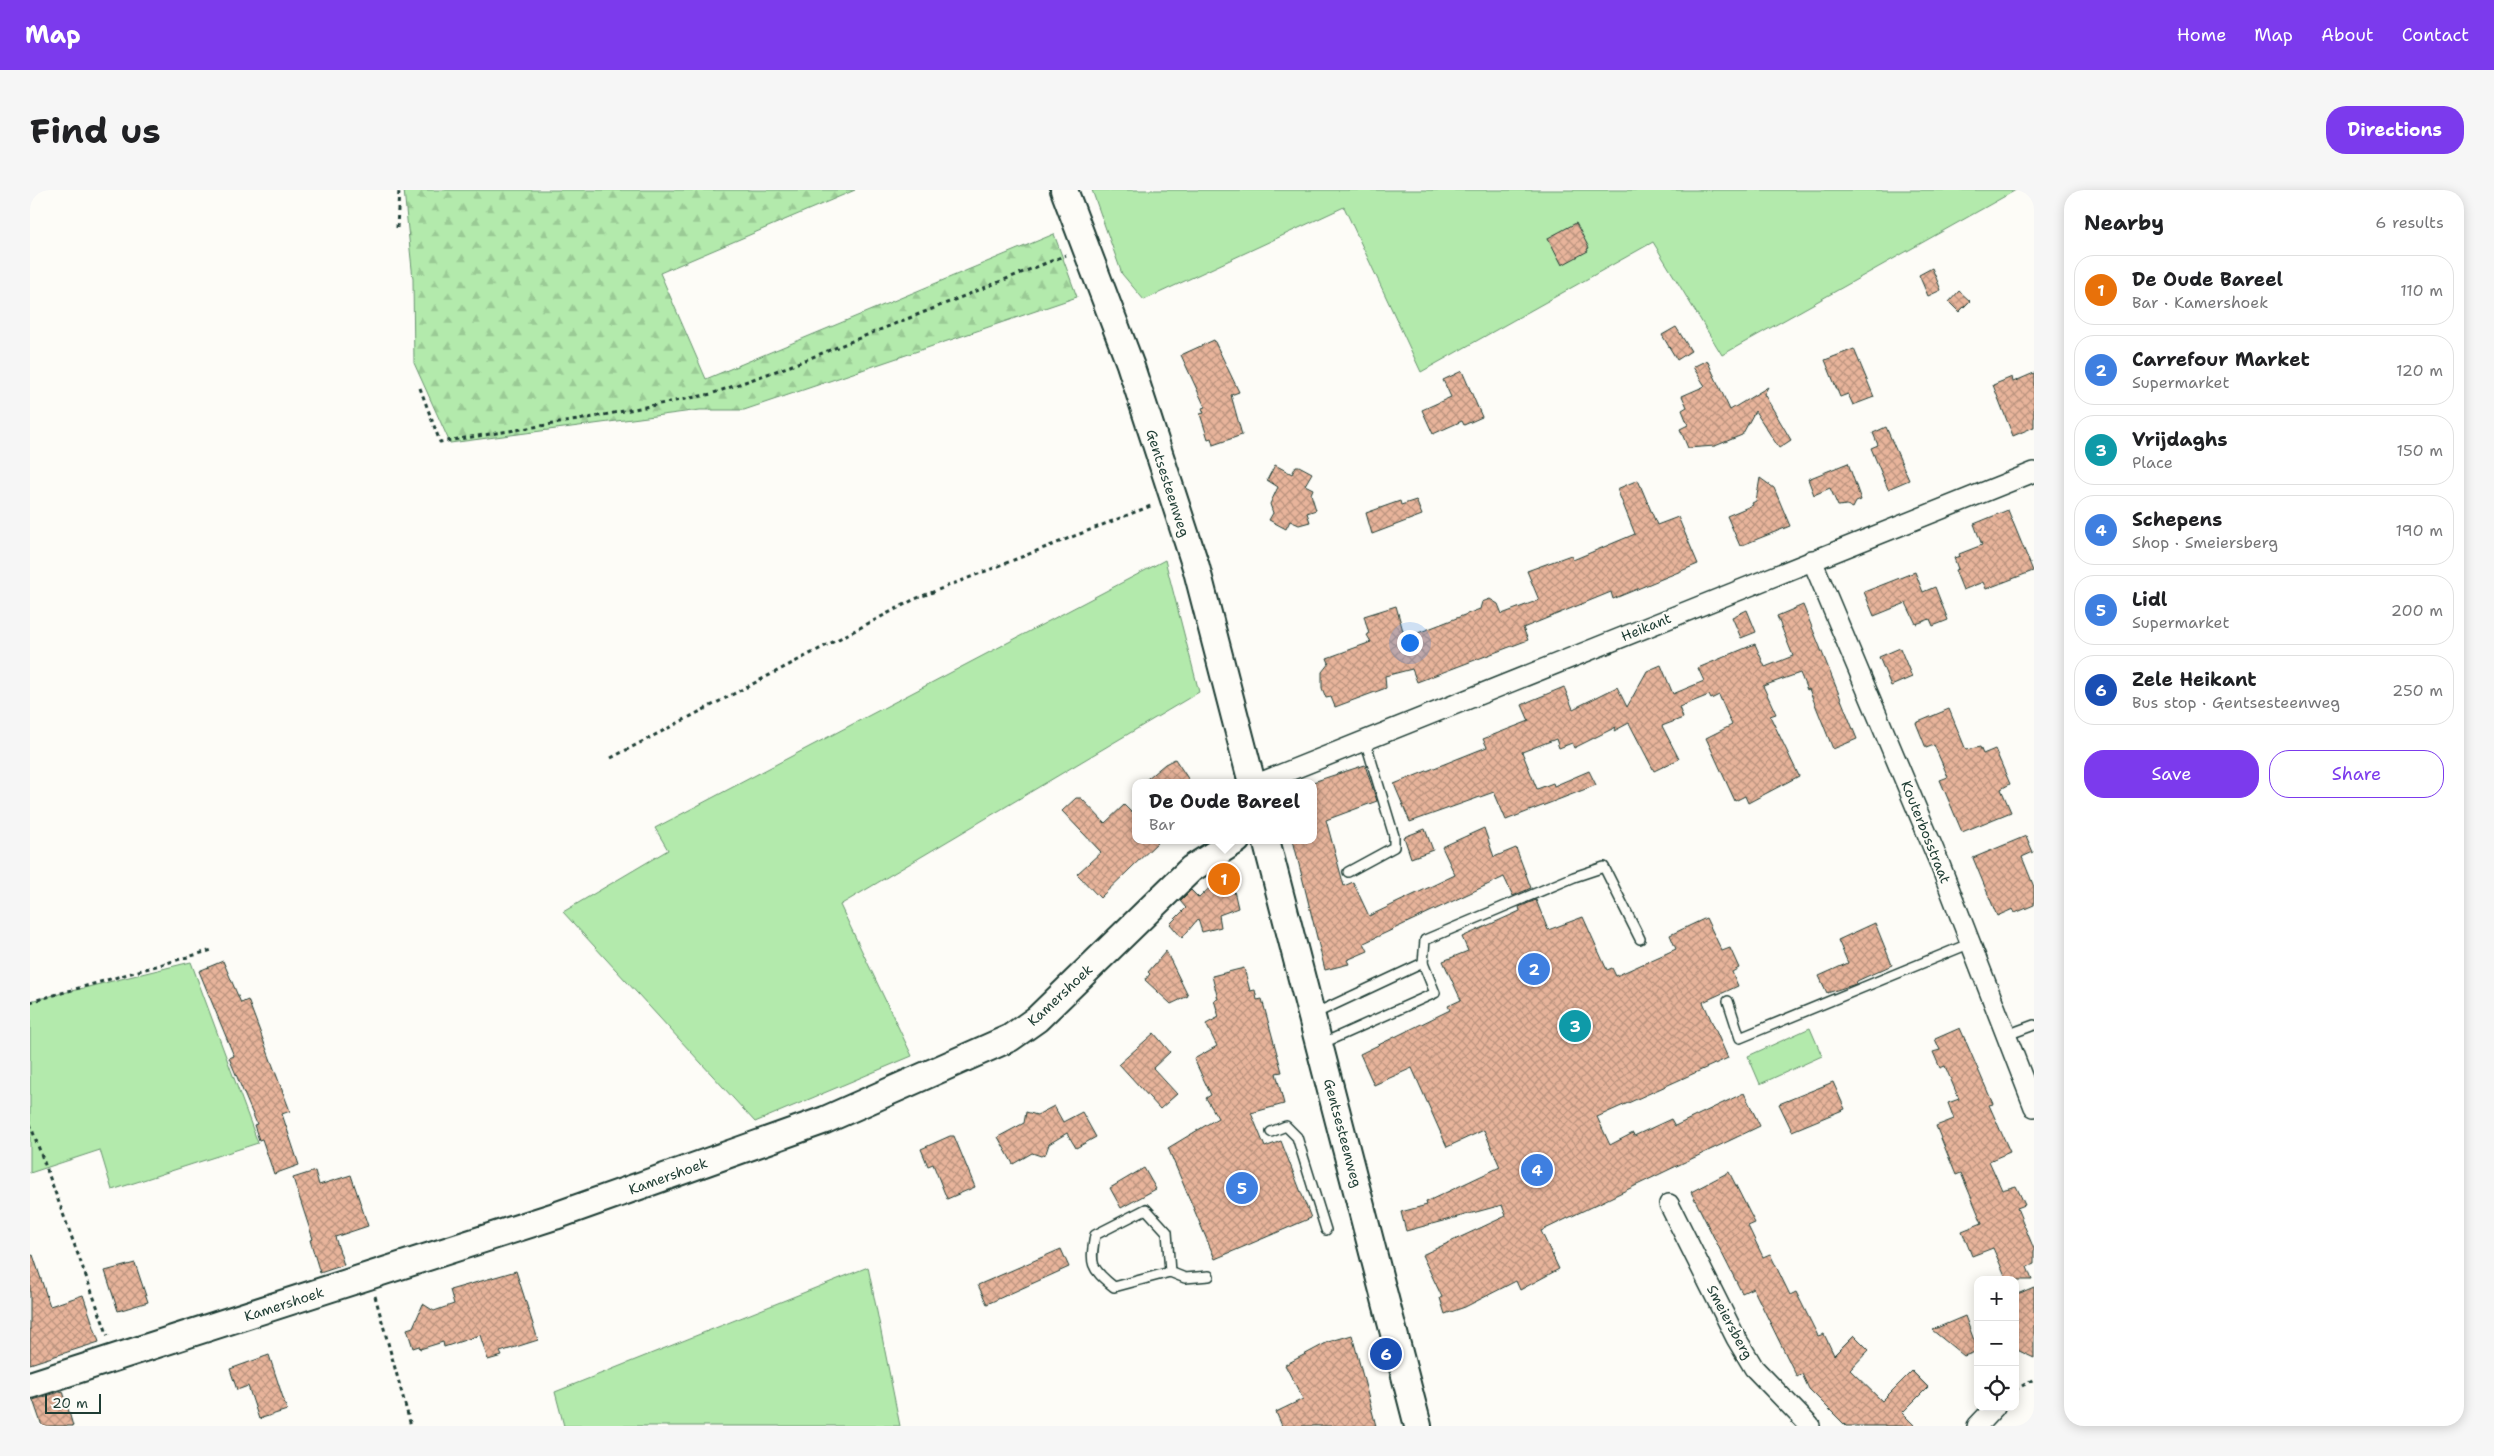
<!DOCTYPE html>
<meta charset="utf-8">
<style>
:root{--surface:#fff;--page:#f6f6f6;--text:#202124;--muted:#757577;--line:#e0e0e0;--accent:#7c3aed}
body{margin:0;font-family:"Shantell Sans",sans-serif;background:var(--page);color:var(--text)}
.controls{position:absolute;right:15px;bottom:15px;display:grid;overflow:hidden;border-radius:10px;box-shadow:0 2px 12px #0003}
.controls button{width:45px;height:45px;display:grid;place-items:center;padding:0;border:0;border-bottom:1px solid var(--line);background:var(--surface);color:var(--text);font:25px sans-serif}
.scale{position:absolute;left:15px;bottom:12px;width:56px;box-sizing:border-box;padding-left:5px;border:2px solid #1f3d34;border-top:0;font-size:14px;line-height:18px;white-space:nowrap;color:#1f3d34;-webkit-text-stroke:4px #fdfcf7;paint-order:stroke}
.you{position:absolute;left:1379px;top:452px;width:18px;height:18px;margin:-12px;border:4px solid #fff;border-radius:50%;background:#1a73e8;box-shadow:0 0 0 8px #1a73e833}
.badge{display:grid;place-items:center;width:32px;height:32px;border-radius:50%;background:var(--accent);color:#fff;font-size:16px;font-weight:700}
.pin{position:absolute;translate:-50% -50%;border:2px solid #fff;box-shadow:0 1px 5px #0006}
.popup{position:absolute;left:1102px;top:589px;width:185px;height:65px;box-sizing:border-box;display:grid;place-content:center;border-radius:10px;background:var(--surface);filter:drop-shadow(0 1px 4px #0005);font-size:16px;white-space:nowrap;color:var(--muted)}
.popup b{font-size:19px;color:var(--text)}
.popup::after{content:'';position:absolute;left:50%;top:100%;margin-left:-10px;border:10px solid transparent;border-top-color:var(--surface)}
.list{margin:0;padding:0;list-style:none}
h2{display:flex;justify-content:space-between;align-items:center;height:65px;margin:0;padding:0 20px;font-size:21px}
h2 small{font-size:16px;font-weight:400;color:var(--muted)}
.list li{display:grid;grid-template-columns:32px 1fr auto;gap:15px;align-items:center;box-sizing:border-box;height:70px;margin:0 10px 10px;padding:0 10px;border:1px solid var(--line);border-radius:20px}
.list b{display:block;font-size:19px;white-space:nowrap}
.list p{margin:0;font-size:16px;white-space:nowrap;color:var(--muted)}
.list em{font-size:16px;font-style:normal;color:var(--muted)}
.actions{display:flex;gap:10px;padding:15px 20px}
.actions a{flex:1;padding:11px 0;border:1px solid var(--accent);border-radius:20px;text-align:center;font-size:18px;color:var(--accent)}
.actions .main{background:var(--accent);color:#fff}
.icon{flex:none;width:28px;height:28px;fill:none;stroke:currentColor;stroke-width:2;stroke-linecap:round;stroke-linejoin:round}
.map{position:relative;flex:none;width:2004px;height:1236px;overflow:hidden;border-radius:20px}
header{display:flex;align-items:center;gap:30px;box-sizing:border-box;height:70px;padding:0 25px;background:var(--accent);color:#fff}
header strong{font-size:24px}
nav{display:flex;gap:28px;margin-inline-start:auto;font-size:18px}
.intro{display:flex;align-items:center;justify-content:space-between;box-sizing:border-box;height:120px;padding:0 30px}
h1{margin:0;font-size:35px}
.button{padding:12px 22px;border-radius:20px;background:var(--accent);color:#fff;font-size:18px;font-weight:700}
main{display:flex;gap:30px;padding:0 30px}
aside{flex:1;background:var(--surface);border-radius:20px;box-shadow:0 2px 12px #0003}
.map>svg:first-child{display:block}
</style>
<header>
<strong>Map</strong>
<nav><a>Home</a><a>Map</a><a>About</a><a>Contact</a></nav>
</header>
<div class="intro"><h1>Find us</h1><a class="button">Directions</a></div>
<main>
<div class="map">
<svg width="2004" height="1236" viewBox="0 0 2004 1236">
<defs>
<pattern id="forest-firs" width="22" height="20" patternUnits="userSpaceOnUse" patternTransform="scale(1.25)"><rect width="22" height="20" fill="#b3eaac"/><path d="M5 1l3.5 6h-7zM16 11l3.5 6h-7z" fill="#9aca95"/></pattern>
<pattern id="building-cross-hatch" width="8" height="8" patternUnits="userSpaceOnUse" patternTransform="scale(1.25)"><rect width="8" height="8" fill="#e8b49b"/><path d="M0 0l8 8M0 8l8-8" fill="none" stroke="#bb947f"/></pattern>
</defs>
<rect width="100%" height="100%" fill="#fdfcf7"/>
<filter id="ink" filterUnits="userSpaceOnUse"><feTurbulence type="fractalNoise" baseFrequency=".02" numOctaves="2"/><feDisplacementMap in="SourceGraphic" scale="10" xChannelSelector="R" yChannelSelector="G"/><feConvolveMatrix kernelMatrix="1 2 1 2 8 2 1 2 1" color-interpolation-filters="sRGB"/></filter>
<g filter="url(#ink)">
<g fill="#b3eaac" stroke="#699470">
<path d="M1062,0H1986L1692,165L1623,52L1391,182L1314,17L1114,110L1092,84Z"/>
<path d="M1135,370L1169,502L810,715L882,866L725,932L533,722L638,660L625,638Z"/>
<path d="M161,772L228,953L82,1000L70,960L0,983V811Z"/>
<path d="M1780,838L1792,866L1730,894L1718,866Z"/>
<path d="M838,1077L870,1236H534L525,1202Z"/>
</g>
<path fill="url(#forest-firs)" stroke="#699470" d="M374,0H825L630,83L676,189L1024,44L1047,107L714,220H670L420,253L384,173L383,89Z"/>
<g fill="url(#building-cross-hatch)" stroke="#1f3d34">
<path d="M1546,33L1559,58L1557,59L1558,61L1532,75L1518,48Z"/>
<path d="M1902,78L1911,100L1898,106L1889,85Z"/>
<path d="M1929,101L1940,111L1929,122L1919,112Z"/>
<path d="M1646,137L1661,161L1647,170L1632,145Z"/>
<path d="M1184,150L1209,202L1201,205L1212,245L1183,255L1181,248L1178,249L1170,224L1174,223L1172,218L1175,217L1151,165Z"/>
<path d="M1824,159L1844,207L1823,215L1818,204L1810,207L1795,170Z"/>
<path d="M1677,170L1700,220L1738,197L1734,204L1761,250L1749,258L1725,221L1712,245L1685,256L1658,258L1650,239L1658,235L1652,220L1657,217L1652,206L1675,196L1663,177Z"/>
<path d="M1432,181L1452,227L1434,235L1432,231L1403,244L1392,220L1421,207L1413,190Z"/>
<path d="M2004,183V237L1983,246L1963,195L1982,187L1983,192Z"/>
<path d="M1856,237L1879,290L1858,299L1841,258L1848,255L1843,243Z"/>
<path d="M1818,273L1831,310L1826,312L1823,318L1817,315L1808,316L1800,298L1784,305L1778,289Z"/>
<path d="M1245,275L1262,284L1266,276H1269L1282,283L1275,295L1283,299L1281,304L1286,320L1277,323L1280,332L1269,335L1260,331L1256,339L1239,330L1243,323L1240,314L1248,297L1237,290Z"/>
<path d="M1730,288L1744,298L1760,336L1710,356L1697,326L1723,315L1722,313L1726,311Z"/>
<path d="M1608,290L1627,335L1648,327L1668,374L1583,409L1581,402L1493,438L1498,450L1387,492L1382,479L1355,486L1356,498L1305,517L1301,507L1296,508L1292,498V482L1299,473L1297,468L1341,452L1337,445L1339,444L1334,426L1366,416L1375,448L1450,419L1452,412L1460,409L1468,414L1472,424L1509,410L1497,381L1541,365L1543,370L1605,344L1587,299Z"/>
<path d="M1386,310L1392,325L1342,344L1336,323L1370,311L1371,315Z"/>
<path d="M1978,320L2003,381L1956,399L1953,392L1933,400L1925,380L1928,379L1924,368L1930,366L1929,364L1952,355L1944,334Z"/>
<path d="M1885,382L1893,402L1905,397L1918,430L1903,436L1900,429L1886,434L1876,413L1844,426L1834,402Z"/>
<path d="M1773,415L1827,549L1803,559L1779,499L1777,500L1770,483L1733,496L1746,524L1740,526L1769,586L1718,613L1715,606L1705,611L1676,548L1702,535L1689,505L1681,509L1679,505L1649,517L1653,528L1632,536L1649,569L1624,581L1599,533L1584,541L1586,537L1544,558L1542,553L1529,558L1526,549L1492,562L1507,599L1523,593L1524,596L1559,581L1566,595L1476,630L1464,602L1380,632L1364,594L1457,557L1453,549L1499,531L1492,515L1500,511L1534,497L1543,519L1587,497L1597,517L1617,481L1631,475L1643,504L1674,491L1668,478L1725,454L1735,477L1763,466L1747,426Z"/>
<path d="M1717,420L1726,442L1711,448L1702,427Z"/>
<path d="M1870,458L1882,487L1861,496L1849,467Z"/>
<path d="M1919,519L1936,560L1950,557L1953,564L1965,559L1980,594L1971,599L1981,622L1932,642L1910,590L1918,587L1904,555L1896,558L1886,533Z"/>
<path d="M1145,569L1161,593H1112L1135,574Z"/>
<path d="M1335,575L1347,611L1296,630L1314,696L1323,692L1339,726L1425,685L1412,657L1454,638L1464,667L1486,658L1501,698L1483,706L1474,687L1334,753L1338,761L1317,770L1319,774L1295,780L1263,650H1283V592Z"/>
<path d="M1046,608H1051L1075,633L1094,615L1105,626V650H1130L1070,708L1047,684L1071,662L1032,621Z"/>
<path d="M1395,639L1403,660L1381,668L1374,647Z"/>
<path d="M1996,646L2003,662L1992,667L2004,697V715L1985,723L1983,719L1967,726L1943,668Z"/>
<path d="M1199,679L1208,718L1189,725L1191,737L1172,742L1168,729L1152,748L1140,734L1156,718L1150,711L1161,700L1169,708Z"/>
<path d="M1506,710L1518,740L1553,727L1577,780L1582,778L1586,786L1646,759L1640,745L1676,728L1692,761L1700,758L1709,778L1702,782L1708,796L1673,812L1698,868L1567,927L1580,955L1603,943L1604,946L1641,929L1645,936L1714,903L1730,936L1511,1041L1529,1079L1490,1100L1486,1091L1435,1117L1415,1124L1410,1108L1412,1107L1392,1065L1476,1026L1472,1015L1376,1041L1371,1022L1397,1015L1396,1012L1470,977L1454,940L1417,957L1382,878L1344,895L1330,864L1420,820L1418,816L1431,810L1413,771L1438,761L1432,747L1490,721L1489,717Z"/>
<path d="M1845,733L1862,775L1827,791L1826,794L1797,803L1789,786L1818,773L1808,750Z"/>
<path d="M1136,761L1158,806L1141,814L1115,790L1120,784L1118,782Z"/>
<path d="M193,771L211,813L218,810L260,921L252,924L269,975L244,984L232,949L229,950L224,935L227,934L199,868L204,866L169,781Z"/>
<path d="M1214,778L1220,801L1225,800L1227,810L1232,809L1252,882L1246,883L1254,914L1221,923L1235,957L1251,951L1281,1028L1185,1069L1138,958L1188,928L1176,908L1181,905L1164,869L1187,856L1176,834L1189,827L1184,810L1188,809L1182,786Z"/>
<path d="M1930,838L1963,914L1959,915L1980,962L1959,971L1972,1000L1986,996L1995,1015L1987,1018L2004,1059V1074L1997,1077L2002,1090H1977L1963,1058L1942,1066L1932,1041L1952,1033L1931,983L1926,985L1906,936L1924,929L1918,913L1929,909L1915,876L1910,878L1903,862L1910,860L1905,849Z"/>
<path d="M1124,843L1140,862L1123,878L1147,904L1130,919L1089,874Z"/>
<path d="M1803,892L1815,919L1762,941L1749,914Z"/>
<path d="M1024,916L1033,932L1052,922L1066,947L1046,958L1037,943L1019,954L1016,963L1011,966L1002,963L983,974L968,947L994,933L996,922L1007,925Z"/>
<path d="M920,946H924L945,997L917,1009L903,974L898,976L891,959Z"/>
<path d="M1114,978L1126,999L1091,1018L1080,998Z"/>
<path d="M285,981L289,995L321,985L338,1036L305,1047L314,1075L290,1083L280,1050L283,1049L263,988Z"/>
<path d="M1699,982L1725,1033L1718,1036L1733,1067L1740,1064L1760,1105L1766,1102L1788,1146L1794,1144L1804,1165L1824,1145L1839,1160L1820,1180L1852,1211L1882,1181L1898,1197L1872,1223L1885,1236H1816L1779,1199L1772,1184L1767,1187L1723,1098L1712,1103L1661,1002Z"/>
<path d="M1031,1059L1039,1077L957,1114L948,1095Z"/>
<path d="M3,1065L20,1116L53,1105L69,1152L0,1174V1066Z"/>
<path d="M105,1073L118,1112L88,1121L75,1081Z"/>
<path d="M486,1081L508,1150L470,1162L472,1166L458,1170L450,1145L414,1157L413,1152L390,1159L389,1156L383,1158L377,1139L383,1137L393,1114L404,1121L424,1114L420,1100Z"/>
<path d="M2004,1097V1168L1985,1159V1147L1988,1144L1985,1145V1105Z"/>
<path d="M1935,1126L1948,1161L1934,1166L1902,1140Z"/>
<path d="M1322,1145L1346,1236H1252L1246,1222L1273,1209L1255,1175L1298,1152Z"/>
<path d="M239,1165L257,1220L229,1229L218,1196L207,1200L200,1179Z"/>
<path d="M33,1201L43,1236H12L3,1210Z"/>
</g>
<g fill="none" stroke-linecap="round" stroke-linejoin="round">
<g stroke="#1f3d34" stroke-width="12">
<g id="lane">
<path d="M1318,682L1364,657V646L1335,550"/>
<path d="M1698,811L1710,848L1941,753"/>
<path d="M1284,824L1393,773L1395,750L1544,687L1574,677L1610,749"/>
<path d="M1977,845L2004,835"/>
<path d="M1291,854L1405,803L1393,773"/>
<path d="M1241,942L1256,936L1267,947L1296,1040"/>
<path d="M1140,1082L1084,1097C1060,1078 1060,1074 1065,1045L1116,1019L1137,1042L1140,1082L1155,1088L1179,1086"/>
</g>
</g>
<g stroke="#1f3d34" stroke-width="22">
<g id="street">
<path d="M1782,370L1909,672L2004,917"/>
<path d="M1229,593L2004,282"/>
<path d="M1639,1014L1706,1148L1724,1178L1780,1236"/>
<path d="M1947,1236L1965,1217"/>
</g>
</g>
<g stroke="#1f3d34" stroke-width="30">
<g id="secondary">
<path d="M1034,0L1100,174L1166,377L1222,593"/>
<path d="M1236,650L1388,1236"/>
<path d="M0,1195L525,1026L795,930L980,848L1007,829L1161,679L1207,650"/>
</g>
</g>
<g stroke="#1f3d34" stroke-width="3" stroke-dasharray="4 4" stroke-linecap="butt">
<path d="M367,38L369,0"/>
<path d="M390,198L410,252L548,230L681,204L760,176L1036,65"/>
<path d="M581,568L885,409L1123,315"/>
<path d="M0,812L182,760"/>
<path d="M0,934L78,1146"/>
<path d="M345,1106L381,1236"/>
<path d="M1985,1200L2004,1189"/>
</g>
<use href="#lane" stroke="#fdfcf7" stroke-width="9"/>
<use href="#street" stroke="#fdfcf7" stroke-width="19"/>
<use href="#secondary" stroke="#fdfcf7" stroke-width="26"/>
</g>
</g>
<g text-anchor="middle" stroke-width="4.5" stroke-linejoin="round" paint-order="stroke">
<g font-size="14" fill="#1f3d34" stroke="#fdfcf7">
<text transform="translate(1138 293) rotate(72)" y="5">Gentsesteenweg</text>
<text transform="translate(1616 437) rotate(-22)" y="5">Heikant</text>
<text transform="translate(1896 642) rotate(68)" y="5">Kouterbosstraat</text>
<text transform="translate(1030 805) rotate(-43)" y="5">Kamershoek</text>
<text transform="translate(1313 943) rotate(75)" y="5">Gentsesteenweg</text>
<text transform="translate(638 986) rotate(-20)" y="5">Kamershoek</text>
<text transform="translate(254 1114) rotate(-18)" y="5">Kamershoek</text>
<text transform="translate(1700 1132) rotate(62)" y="5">Smeiersberg</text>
</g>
</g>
</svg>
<div class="controls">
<button>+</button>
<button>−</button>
<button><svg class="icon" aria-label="locate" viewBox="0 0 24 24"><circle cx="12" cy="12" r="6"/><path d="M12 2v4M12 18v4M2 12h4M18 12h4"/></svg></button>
</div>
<div class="scale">20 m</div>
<div class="you"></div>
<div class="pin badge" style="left:1194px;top:689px;background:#e8710a">1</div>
<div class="popup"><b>De Oude Bareel</b>Bar</div>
<div class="pin badge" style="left:1504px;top:779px;background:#3f7fe0">2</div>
<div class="pin badge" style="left:1545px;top:836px;background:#0f9aa8">3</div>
<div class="pin badge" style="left:1507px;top:980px;background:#3f7fe0">4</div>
<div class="pin badge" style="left:1212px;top:998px;background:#3f7fe0">5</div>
<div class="pin badge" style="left:1356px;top:1164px;background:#1a4fb4">6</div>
</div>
<aside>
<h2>Nearby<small>6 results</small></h2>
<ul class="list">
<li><span class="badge" style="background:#e8710a">1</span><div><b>De Oude Bareel</b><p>Bar · Kamershoek</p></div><em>110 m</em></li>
<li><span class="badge" style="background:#3f7fe0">2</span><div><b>Carrefour Market</b><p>Supermarket</p></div><em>120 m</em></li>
<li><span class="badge" style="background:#0f9aa8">3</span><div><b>Vrijdaghs</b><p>Place</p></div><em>150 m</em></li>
<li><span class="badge" style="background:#3f7fe0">4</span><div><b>Schepens</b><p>Shop · Smeiersberg</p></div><em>190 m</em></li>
<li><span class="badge" style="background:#3f7fe0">5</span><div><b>Lidl</b><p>Supermarket</p></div><em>200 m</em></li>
<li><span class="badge" style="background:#1a4fb4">6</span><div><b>Zele Heikant</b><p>Bus stop · Gentsesteenweg</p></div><em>250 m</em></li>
</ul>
<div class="actions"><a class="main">Save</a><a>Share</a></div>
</aside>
</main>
